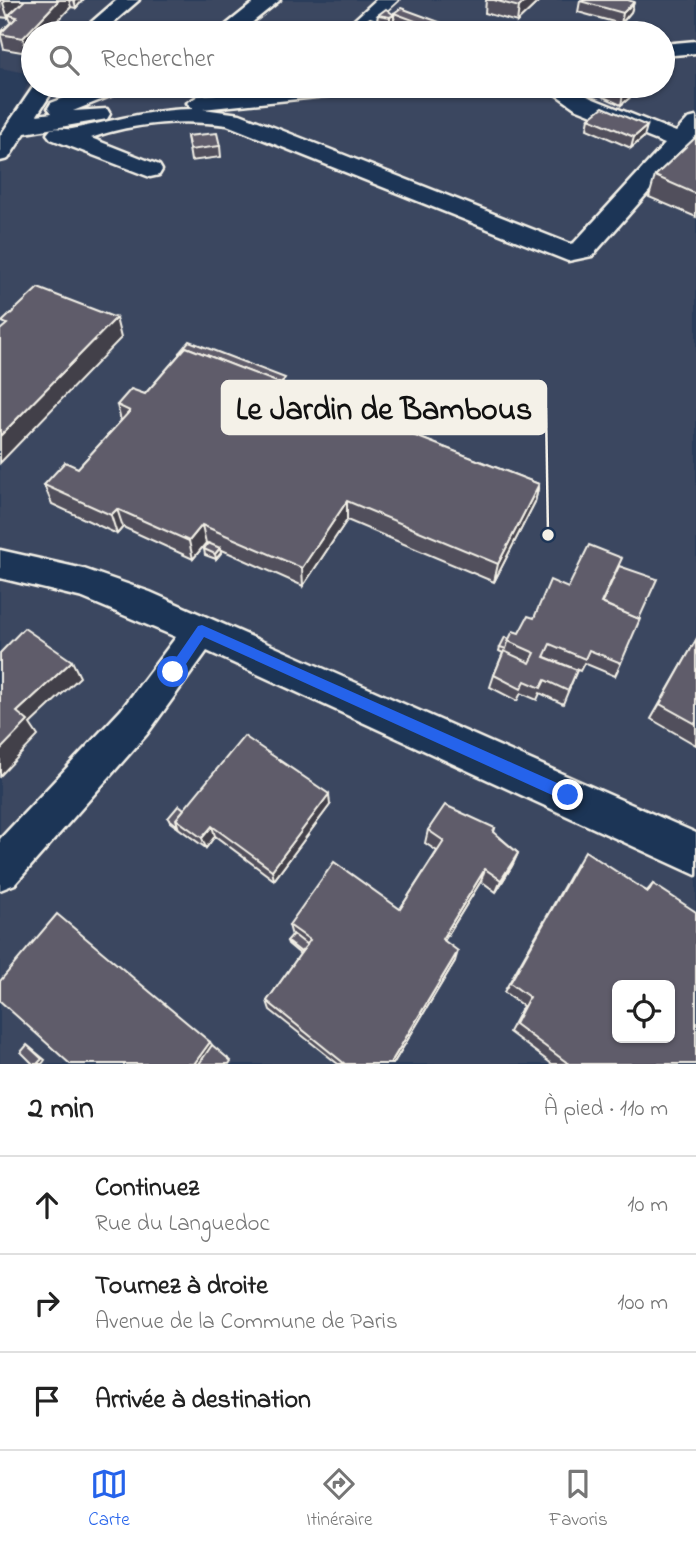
<!DOCTYPE html>
<html lang="fr">
<meta charset="utf-8">
<style>
:root{--surface:#fff;--page:#f2f2f2;--text:#222;--muted:#767676;--line:#e0e0e0;--accent:#2563eb}
body{margin:0;font-family:"Indie Flower",sans-serif;background:var(--page);color:var(--text)}
.controls{position:absolute;right:21px;bottom:21px;display:grid;overflow:hidden;border-radius:10px;box-shadow:0 2px 5px #0004}
.controls button{width:63px;height:63px;display:grid;place-items:center;padding:0;border:0;border-bottom:2px solid var(--line);background:var(--surface);color:var(--text);font:35px sans-serif}
.stop{position:absolute;width:21px;height:21px;margin:-16px;border:5px solid #2563eb;border-radius:50%;background:#fff}
.stop.end{background:#2563eb;border-color:#fff;box-shadow:0 2px 7px #0008}
.list{margin:0;padding:0;list-style:none}
h2{display:flex;justify-content:space-between;align-items:center;height:91px;margin:0;padding:0 28px;font-size:30px}
h2 small{font-size:23px;font-weight:400;color:var(--muted)}
.list li{display:grid;grid-template-columns:46px 1fr auto;gap:21px;align-items:center;box-sizing:border-box;height:98px;padding:0 28px;border-top:2px solid var(--line)}
.list b{display:block;font-size:26px;white-space:nowrap}
.list p{margin:0;font-size:23px;white-space:nowrap;color:var(--muted)}
.list em{font-size:23px;font-style:normal;color:var(--muted)}
.icon{flex:none;width:38px;height:38px;fill:none;stroke:currentColor;stroke-width:2;stroke-linecap:round;stroke-linejoin:round}
.map{position:relative;flex:none;width:696px;height:1064px;overflow:hidden}
.search{position:absolute;background:var(--surface);box-shadow:0 2px 5px #0004;left:21px;right:21px;top:21px;height:77px;display:flex;align-items:center;gap:18px;box-sizing:border-box;padding:0 24px;border-radius:38px;color:var(--muted);font-size:26px}
.sheet{height:385px;background:var(--surface)}
nav{display:flex;justify-content:space-around;align-items:center;box-sizing:border-box;height:98px;border-top:2px solid var(--line);background:var(--surface);font-size:19px;color:var(--muted)}
nav a{display:grid;justify-items:center;gap:4px}
nav .on{color:var(--accent)}
.map>svg:first-child{display:block}
</style>
<div class="map">
<svg width="696" height="1064" viewBox="0 0 696 1064">
<rect width="100%" height="100%" fill="#2a3d5b"/>
<filter id="ink" filterUnits="userSpaceOnUse"><feTurbulence type="fractalNoise" baseFrequency=".0143" numOctaves="2"/><feDisplacementMap in="SourceGraphic" scale="14" xChannelSelector="R" yChannelSelector="G"/><feConvolveMatrix kernelMatrix="1 2 1 2 8 2 1 2 1" color-interpolation-filters="sRGB"/></filter>
<g filter="url(#ink)">
<path fill="#3a4660" fill-rule="evenodd" d="M0,0H696V1064H0V147L32,74L0,68ZM33,33H663V86H33ZM617,985H670V1038H617Z"/>
<g fill="none" stroke-linecap="round" stroke-linejoin="round">
<g stroke="#f4f1e8" stroke-width="5">
<g id="minor">
<path d="M117,0H139L101,33H79Z"/>
<path d="M257,0H280L239,33H216Z"/>
<path d="M376,0H398L362,33H340Z"/>
<path d="M696,41V53L663,56V44Z"/>
<path d="M34,86H56L37,115L52,113L48,108L51,103L96,86H126L123,91L73,111L107,109L110,114L107,119L25,133L8,159L0,161V136Z"/>
<path d="M295,86H365L354,93L203,109L240,114L570,244L574,243L665,144L575,108L544,86H570L591,98L676,132L688,119L696,117V138L592,256L568,261L227,125C182,119 133,123 91,138L159,165L162,170L159,175L150,177L51,139L47,134L51,129C59,127 65,130 72,129C114,121 151,109 194,109L187,103L198,96Z"/>
<path d="M0,550L84,569L150,592L696,833V875L207,651L147,734L15,884L0,890V839L121,710L176,637L83,598L0,578Z"/>
</g>
</g>
<use href="#minor" fill="#1d3557" fill-rule="evenodd"/>
</g>
<g fill="#514f5b" stroke="#f4f1e8" stroke-width="2">
<path d="M0,0H83L76,8L71,7L46,33H33V46L27,53L4,49L0,33L11,22L9,17L8,18L0,17Z"/>
<path d="M486,0H540L517,22L485,13Z"/>
<path d="M580,1L634,2L631,12L621,24L578,12Z"/>
<path d="M394,13L469,33H418L393,24L394,20L390,23L377,20L378,15H394Z"/>
<path d="M358,26L413,33H358Z"/>
<path d="M66,86H83V87L79,91L66,87Z"/>
<path d="M598,86H635L633,95L621,105L597,94Z"/>
<path d="M589,118L644,137L631,148L587,129Z"/>
<path d="M187,136L220,146L221,157L191,161Z"/>
<path d="M696,137V217L649,197L655,176Z"/>
<path d="M179,353L286,386L539,484L535,502L494,582L347,520L303,586L220,549L221,553L216,559L205,555L204,549L208,544L206,543L193,559L123,527L117,534L52,504L44,485L78,468L121,421L117,405L145,394L179,355Z"/>
<path d="M619,566L621,663L615,676L584,663L580,671L545,657L577,670L563,704L540,693L537,700L521,693L517,701L490,687L494,675L503,653L499,651L500,647L509,639L519,633L534,618Z"/>
<path d="M696,640V745L651,719Z"/>
<path d="M330,805L274,880L215,836L206,848L170,822L168,818L184,809Z"/>
<path d="M495,828L494,832L518,853L512,866L496,892L481,881L444,941L455,961L393,1064H338L270,1010L267,1001L300,954L288,944L287,941L292,936L289,925L400,909L437,851L425,843L428,830Z"/>
<path d="M577,863L647,891L653,884L696,1064H552L509,1032L523,1006L504,992Z"/>
</g>
<g fill="#42404a" stroke="#f4f1e8" stroke-width="2">
<path d="M7,0H27L9,15V17L8,18L3,3Z"/>
<path d="M59,0H69L71,7L46,33H33V46L27,53L23,38Z"/>
<path d="M74,0H83L76,8Z"/>
<path d="M526,0H540L517,22L519,7Z"/>
<path d="M634,2L631,12L621,24L623,13Z"/>
<path d="M394,15V20L390,23V17Z"/>
<path d="M78,86H83V87L79,91Z"/>
<path d="M634,86H635L633,95L621,105L623,94Z"/>
<path d="M647,126L644,137L631,148L634,137Z"/>
<path d="M116,318L121,338L0,463V436Z"/>
<path d="M539,484L535,502L494,582L498,564Z"/>
<path d="M347,501V520L303,586L302,568Z"/>
<path d="M117,509L123,527L117,534L111,515Z"/>
<path d="M202,525L206,543L193,559L189,541Z"/>
<path d="M220,548L221,553L216,559L215,554Z"/>
<path d="M72,661L80,677L30,724L38,736L0,776V750L17,712Z"/>
<path d="M329,794L330,805L274,880L272,870Z"/>
<path d="M212,826L215,836L206,848L202,838Z"/>
<path d="M518,853L512,866L496,892L501,880Z"/>
<path d="M485,869L481,881L439,949L442,939Z"/>
<path d="M458,951L455,961L393,1064H390Z"/>
<path d="M210,1042L215,1049L204,1064H194Z"/>
<path d="M27,1045L45,1060L42,1064H37Z"/>
</g>
<g fill="#5e5c6a" stroke="#f4f1e8" stroke-width="2" fill-rule="evenodd">
<path d="M25,0H59L23,38L0,34L17,17L9,15Z"/>
<path d="M494,0H526L519,7Z"/>
<path d="M581,0H628L634,2L623,13L580,1Z"/>
<path d="M401,8L469,33H447L394,13Z"/>
<path d="M386,9L394,15L390,17L378,15Z"/>
<path d="M370,18L413,33H378L358,26Z"/>
<path d="M605,86H634L623,94Z"/>
<path d="M603,107L647,126L634,137L589,118Z"/>
<path d="M217,133L220,146L190,150L187,136Z"/>
<path d="M696,137V194L655,176Z"/>
<path d="M38,288L116,318L0,436V330L7,324L2,322Z"/>
<path d="M189,341L285,378L281,384L186,347L180,354L179,353Z"/>
<path d="M186,347L539,484L498,564L347,501L302,568L202,525L189,541L117,509L111,515L44,485L65,462L78,468L130,411L117,405L131,389L145,394Z"/>
<path d="M208,543L220,548L215,554L204,549Z"/>
<path d="M589,545L622,558L601,603L640,619L621,663L589,650L585,659L550,644L544,657L577,670L568,691L545,680L541,688L525,681L521,689L494,675L504,651L530,663L535,653L508,641L513,631L519,633L528,616L534,618L550,580L568,588Z"/>
<path d="M619,566L657,579L639,619L602,603Z"/>
<path d="M24,628L72,661L17,712L28,721L0,750V653Z"/>
<path d="M505,637L509,639L506,649L500,647Z"/>
<path d="M696,640V724L660,704Z"/>
<path d="M244,736L329,794L272,870L212,826L202,838L176,819Z"/>
<path d="M179,805L184,809L176,819L178,826L168,818Z"/>
<path d="M445,805L495,828L493,832L518,853L501,880L485,869L442,939L458,951L390,1064H345L267,1001L310,940L289,925L334,862L400,909L444,841L428,830Z"/>
<path d="M585,851L648,892L653,884L696,912V1064H569L515,1024L529,997L510,983ZM617,985H670V1038H617Z"/>
<path d="M57,914L210,1042L194,1064H70L0,1001V981Z"/>
<path d="M293,934L307,945L301,952L287,941Z"/>
<path d="M27,1045L42,1059L37,1064H33L21,1052Z"/>
<path d="M212,1045L231,1061L229,1064H199Z"/>
</g>
</g>
<path fill="#2563eb" d="M202,625L573,790V800H563L204,637L178,676H169V668L198,626Z"/>
<path fill="none" stroke="#f4f1e8" stroke-width="2.5" d="M548 535L546 408"/>
<circle fill="#f4f1e8" stroke="#1d3557" stroke-width="2.5" cx="548" cy="535" r="7"/>
<rect fill="#f4f1e8" stroke="#f4f1e8" stroke-width="2.5" x="222" y="381" width="324" height="53" rx="7"/>
<g font-size="32" text-anchor="middle" font-weight="bold" fill="#111">
<text x="384" y="419">Le Jardin de Bambous</text>
</g>
</svg>
<div class="controls">
<button><svg class="icon" aria-label="locate" viewBox="0 0 24 24"><circle cx="12" cy="12" r="6"/><path d="M12 2v4M12 18v4M2 12h4M18 12h4"/></svg></button>
</div>
<div class="stop" style="left:173px;top:672px"></div>
<div class="stop end" style="left:568px;top:795px"></div>
<div class="search"><svg class="icon" aria-label="search" viewBox="0 0 24 24"><circle cx="10" cy="10" r="6"/><path d="M15 15l6 6"/></svg>Rechercher</div>
</div>
<section class="sheet">
<h2>2 min<small>À pied · 110 m</small></h2>
<ul class="list">
<li><svg class="icon" aria-label="ahead" viewBox="0 0 24 24"><path d="M12 20V5M6 11l6-6 6 6"/></svg><div><b>Continuez</b><p>Rue du Languedoc</p></div><em>10 m</em></li>
<li><svg class="icon" aria-label="right" viewBox="0 0 24 24"><path d="M7 20v-9h11M14 6l5 5-5 5"/></svg><div><b>Tournez à droite</b><p>Avenue de la Commune de Paris</p></div><em>100 m</em></li>
<li><svg class="icon" aria-label="arrive" viewBox="0 0 24 24"><path d="M6 21V4h12l-3 4 3 4H6"/></svg><div><b>Arrivée à destination</b></div></li>
</ul>
</section>
<nav>
<a class="on"><svg class="icon" aria-label="map" viewBox="0 0 24 24"><path d="M3 6l6-2 6 2 6-2v14l-6 2-6-2-6 2zM9 4v14M15 6v14"/></svg>Carte</a>
<a><svg class="icon" aria-label="directions" viewBox="0 0 24 24"><path d="M12 3l9 9-9 9-9-9zM9 14v-3h6M13 9l2 2-2 2"/></svg>Itinéraire</a>
<a><svg class="icon" aria-label="saved" viewBox="0 0 24 24"><path d="M7 4h10v16l-5-4-5 4z"/></svg>Favoris</a>
</nav>
